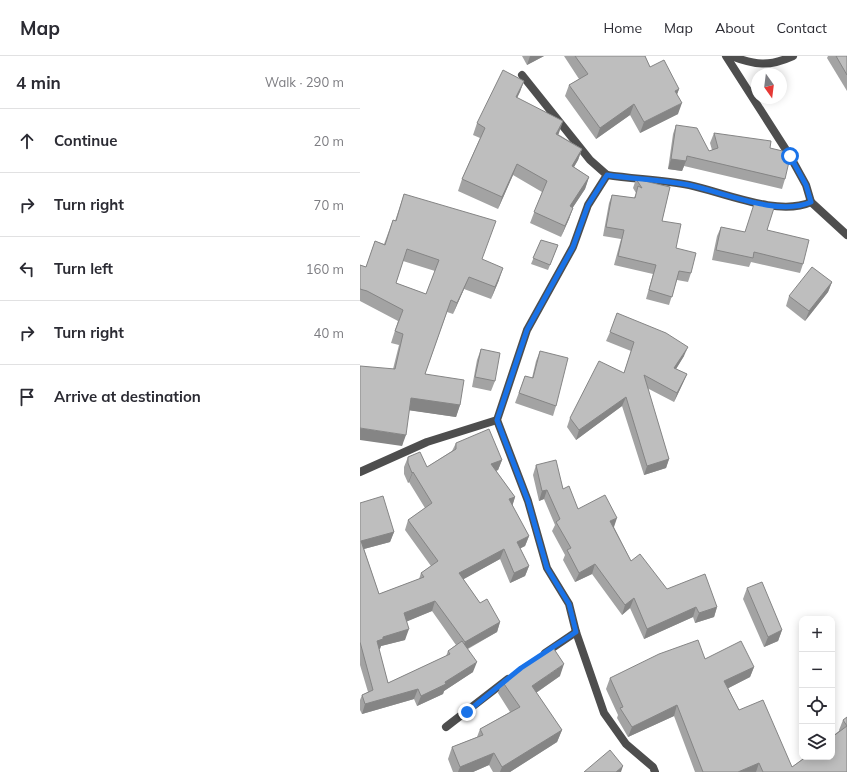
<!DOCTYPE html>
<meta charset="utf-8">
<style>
:root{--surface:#fff;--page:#f7f7f7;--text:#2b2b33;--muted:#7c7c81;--line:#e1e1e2}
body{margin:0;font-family:Mulish,sans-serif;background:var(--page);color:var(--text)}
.controls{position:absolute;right:12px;bottom:12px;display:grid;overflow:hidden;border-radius:8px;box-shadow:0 2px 10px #0003}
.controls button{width:36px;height:36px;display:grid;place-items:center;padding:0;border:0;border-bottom:1px solid var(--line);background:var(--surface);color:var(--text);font:20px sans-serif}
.compass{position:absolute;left:391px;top:12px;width:36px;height:36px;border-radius:50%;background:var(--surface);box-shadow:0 2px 10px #0003;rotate:166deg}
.stop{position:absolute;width:12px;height:12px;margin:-9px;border:3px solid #1a73e8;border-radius:50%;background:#fff}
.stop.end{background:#1a73e8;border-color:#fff;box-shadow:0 1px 4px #0008}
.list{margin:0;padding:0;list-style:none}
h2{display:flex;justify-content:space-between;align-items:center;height:52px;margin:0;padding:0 16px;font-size:17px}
h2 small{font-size:13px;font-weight:400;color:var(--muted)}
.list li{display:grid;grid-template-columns:26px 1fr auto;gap:12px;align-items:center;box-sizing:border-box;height:64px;padding:0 16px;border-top:1px solid var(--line)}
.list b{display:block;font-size:15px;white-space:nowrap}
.list em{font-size:13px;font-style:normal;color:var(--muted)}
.icon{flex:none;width:22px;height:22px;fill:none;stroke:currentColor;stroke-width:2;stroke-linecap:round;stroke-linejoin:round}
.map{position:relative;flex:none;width:487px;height:716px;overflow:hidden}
header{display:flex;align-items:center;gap:24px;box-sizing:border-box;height:56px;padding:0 20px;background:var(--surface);border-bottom:1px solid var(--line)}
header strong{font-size:19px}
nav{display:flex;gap:22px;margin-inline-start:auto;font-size:14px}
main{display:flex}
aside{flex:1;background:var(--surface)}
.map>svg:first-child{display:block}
</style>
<header>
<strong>Map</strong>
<nav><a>Home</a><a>Map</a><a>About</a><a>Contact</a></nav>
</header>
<main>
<aside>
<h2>4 min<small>Walk · 290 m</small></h2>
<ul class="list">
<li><svg class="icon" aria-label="ahead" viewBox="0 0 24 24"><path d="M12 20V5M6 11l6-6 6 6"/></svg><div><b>Continue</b></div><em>20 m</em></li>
<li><svg class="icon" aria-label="right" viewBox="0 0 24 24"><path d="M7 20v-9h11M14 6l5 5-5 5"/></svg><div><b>Turn right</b></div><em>70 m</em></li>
<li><svg class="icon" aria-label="left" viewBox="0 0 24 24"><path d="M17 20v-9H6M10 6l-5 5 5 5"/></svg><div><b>Turn left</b></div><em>160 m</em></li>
<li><svg class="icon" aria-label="right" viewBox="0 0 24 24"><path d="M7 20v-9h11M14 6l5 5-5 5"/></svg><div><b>Turn right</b></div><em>40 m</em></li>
<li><svg class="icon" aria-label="arrive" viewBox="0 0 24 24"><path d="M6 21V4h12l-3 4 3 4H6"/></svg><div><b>Arrive at destination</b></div></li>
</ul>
</aside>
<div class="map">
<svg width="487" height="716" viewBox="0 0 487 716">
<rect width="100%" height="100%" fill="#fff"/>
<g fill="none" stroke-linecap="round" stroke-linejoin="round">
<g stroke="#4e4e4e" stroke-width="8">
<path d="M371,0C395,9 409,11 433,0"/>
<path d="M162,19L230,104L247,119"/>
<path d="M451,146L487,179"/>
<path d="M0,416L67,386L137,364"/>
<path d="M185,597L216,576"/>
<path d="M86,671L148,623"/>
<path d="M295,716L293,711L266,688L244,657L216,576L209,548L187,512L168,445L137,364L167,274L213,191L228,149L247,119C274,123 302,124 329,129C363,136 418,161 451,146L446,129L430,100L366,0"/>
</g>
</g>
<g fill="#a3a3a3" fill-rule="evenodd">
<path d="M162,0H184L167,9Z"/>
<path d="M204,0H285L290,11L319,33L317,38L318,58L280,77L270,59L236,83L205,40L209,29L219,23Z"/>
<path d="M468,0H487V35L467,2Z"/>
<path d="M164,25L157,42L199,77L198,78L222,93L218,104L214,111L229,121L225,133L213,151L209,163L201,181L170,167L182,136L153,119L138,153L98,135L102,123L120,82L113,79L117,67Z"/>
<path d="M316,69L349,95L352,94L350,87L354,77L410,92L425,123L422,133L324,110L322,115L308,113L313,78Z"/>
<path d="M276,123L310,131L302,165L316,192L331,217L328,226L317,224L309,249L286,243L293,218L254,209L261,183L243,180L249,147L252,139L274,142L276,137L273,132Z"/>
<path d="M44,138L122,203L139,224L131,243L104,233L93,258L87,256L65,318L100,349L96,361L49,354L42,390L33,313L39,289L31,287L38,265L0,245V209L6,211L15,185L24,188L33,164L35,165ZM43,205L75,215L66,238L36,227Z"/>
<path d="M361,171L384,176L407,174L443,208L440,217L391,206L389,211L352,204L357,180Z"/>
<path d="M181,184L198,189L188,214L171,208Z"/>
<path d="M472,226L468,236L445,265L426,250L429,240Z"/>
<path d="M250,276L324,300L316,313L327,318L323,327L314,346L287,332L309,403L306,412L284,419L262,350L216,384L207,371L210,362L264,317L271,295L246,285Z"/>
<path d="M121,293L135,325L131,335L112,331L117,304Z"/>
<path d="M180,295L196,350L193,360L155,347L165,320L172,322L176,305Z"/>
<path d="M96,387L142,404L138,414L136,415L155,441L152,450L169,480L165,490L160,492L169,510L165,520L150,527L140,503L103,523L120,547L140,566L137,576L108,593L113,616L84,635L83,638L57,650L54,643L2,658L0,654V644L2,639L8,636L0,609V447L34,476L30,486L4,493L19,538L59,523L61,517L71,510L45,474L48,464L65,452L49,426L48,427L44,418V411L48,401L67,411L92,395ZM72,555L96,589L88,595L86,600L28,627L19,594L21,590L45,584L47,565Z"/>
<path d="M176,409L203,433L218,453L254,471L271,505L307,533L357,551L354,561L335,567L333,561L284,583L270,552L262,559L232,518L215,526L203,504L205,499L192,475L195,469L184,443L179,445L173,419Z"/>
<path d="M387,532L422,574L418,585L404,591L383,543Z"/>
<path d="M345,603L394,611L390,621L368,632L379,654L432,711L479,675V674L483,664L487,661V716H335L314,660L268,681L257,662L258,659L246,633L250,622Z"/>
<path d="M200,620L176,637L202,674L197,686L150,716H133L129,709L113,716H93L88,703L92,691L117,681L120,673L150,656L138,637L142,625Z"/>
</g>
<g fill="#858585">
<path d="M170,0H184L167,9Z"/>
<path d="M164,25L160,36L152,52L156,41Z"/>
<path d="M319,33L315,44V35Z"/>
<path d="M322,47L318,58L280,77L284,66Z"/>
<path d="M274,48L270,59L236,83L240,72Z"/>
<path d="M203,65L199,77L192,89L196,78Z"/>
<path d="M222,93L218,104L208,121L212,110Z"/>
<path d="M311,103L326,105L322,115L308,113Z"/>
<path d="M157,108L153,119L138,153L142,141Z"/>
<path d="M229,121L225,133L206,162L210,150Z"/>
<path d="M213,152L209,163L201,181L205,170Z"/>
<path d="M143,212L139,224L131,243L135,231Z"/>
<path d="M109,221L104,233L93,258L97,247Z"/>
<path d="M472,226L468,236L445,265L449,255Z"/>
<path d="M328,291L324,300L311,321L314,312Z"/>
<path d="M327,318L323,327L314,346L317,337Z"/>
<path d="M266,341L262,350L216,384L219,374Z"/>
<path d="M51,342L100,349L96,361L47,354Z"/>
<path d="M0,372L46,379L42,390L0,384Z"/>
<path d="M309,403L306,412L284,419L287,410Z"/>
<path d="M142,404L138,414L127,418L131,408Z"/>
<path d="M53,416L49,426L48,427L52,417Z"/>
<path d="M187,434L184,443L179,445L182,435Z"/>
<path d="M155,441L152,451L149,443Z"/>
<path d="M257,462L254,471L247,475L250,465Z"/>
<path d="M34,476L30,486L0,494L1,485Z"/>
<path d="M169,480L165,490L154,496L157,486Z"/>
<path d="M144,493L140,503L95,528L99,517Z"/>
<path d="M235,508L232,518L215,526L219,517Z"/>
<path d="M169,510L165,520L150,527L154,517Z"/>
<path d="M274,542L270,552L262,559L265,549Z"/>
<path d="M75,545L72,555L41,568L44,557Z"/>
<path d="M336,551L333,561L284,583L287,573Z"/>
<path d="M357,551L354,561L335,567L339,557Z"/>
<path d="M140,566L137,576L101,596L105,586Z"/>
<path d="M49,573L45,584L21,590L20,593L13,595L17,585L23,581Z"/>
<path d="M422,574L418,585L404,591L408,581Z"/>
<path d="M117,606L113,616L84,635L83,638L57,650L61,640L85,626Z"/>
<path d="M204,608L200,620L167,643L172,630Z"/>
<path d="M394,611L390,621L361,636L364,625Z"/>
<path d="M58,633L54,643L2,658L5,648Z"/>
<path d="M317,649L314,660L268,681L272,671Z"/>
<path d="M202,674L197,686L150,716H140L142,711Z"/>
<path d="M134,697L129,709L113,716H98L100,711Z"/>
<path d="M399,707L396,716H378Z"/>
<path d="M263,710L261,716H256Z"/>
</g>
<g fill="#bebebe" stroke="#858585" fill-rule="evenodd">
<path d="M215,0H285L290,11L304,4L319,33L315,35L322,47L284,66L274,48L240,72L209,29L228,18Z"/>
<path d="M476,0H487V19Z"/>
<path d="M143,14L164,25L156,41L203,65L196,78L222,93L212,110L229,121L210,150L213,152L205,170L174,156L187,125L157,108L142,141L102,123L125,72L117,67Z"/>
<path d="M316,69L337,72L349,95L358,92L354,77L411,85L410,92L431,97L425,123L327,100L326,105L311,103Z"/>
<path d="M276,123L310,131L302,165L321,168L316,192L336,197L331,217L319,215L312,241L289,234L296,209L258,200L264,174L246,171L252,139L275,142L278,130L282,132Z"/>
<path d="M44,138L136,165L122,203L143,212L135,231L109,221L97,247L91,244L65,318L104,324L100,349L51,342L46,379L0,372V310L35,313L43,278L35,275L43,254L7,235L0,233V209L6,211L15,185L25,189L33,164L36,165ZM47,193L79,204L66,238L36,227Z"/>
<path d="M395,145L414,152L407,174L449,184L443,208L394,196L393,202L356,194L361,171L385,176Z"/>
<path d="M181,184L198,189L190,209L173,202Z"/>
<path d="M452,211L472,226L449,255L429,240Z"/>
<path d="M257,257L306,277L328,291L314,312L327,318L317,337L284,319L309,403L287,410L266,341L219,374L210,362L239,305L264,317L274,286L250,276Z"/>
<path d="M121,293L140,297L135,325L115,321Z"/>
<path d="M180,295L208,302L196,350L159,337L165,320L173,322Z"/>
<path d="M129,373L142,404L131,408L155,441L149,443L169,480L157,486L169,510L154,517L144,493L99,517L120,547L127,543L140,566L105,586L75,545L44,557L49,573L23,581V583L17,585L28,627L90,598L88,595L102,585L117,606L85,626L86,628L61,640L58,633L5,648L2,639L13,634L0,586V447L23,440L34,476L1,485L19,538L64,521L61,517L78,505L48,464L72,447L53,416L52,417L48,407V401L60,396L67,411L96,393V387Z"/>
<path d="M196,404L203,433L209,430L218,453L245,439L257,462L250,465L271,505L280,498L307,533L345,518L357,551L339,557L336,551L287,573L274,542L265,549L235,508L219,517L207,494L211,492L196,466L200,463L187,434L182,435L176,409Z"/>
<path d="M402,526L422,574L408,581L387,532Z"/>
<path d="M338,584L345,603L381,585L394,611L364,625L379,654L403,644L432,711L446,701H472V681L487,670L483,664L487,661V716H403L399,707L378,716H343L317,649L272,671L260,652L263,651L250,622L299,598Z"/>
<path d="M192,590L204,608L172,630L202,674L142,711L134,697L100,711L92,691L123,679L120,673L160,651L142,625Z"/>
<path d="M250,694L263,710L256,716H224Z"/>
</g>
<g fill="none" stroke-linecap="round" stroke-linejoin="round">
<path stroke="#1a73e8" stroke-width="5" d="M107,656L161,612L216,576L209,548L187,512L168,445L137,364L167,274L213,191L228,149L247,119C274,123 302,124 329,129C363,136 418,161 451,146L446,129L430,100"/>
</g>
</svg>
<div class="controls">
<button>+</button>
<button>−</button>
<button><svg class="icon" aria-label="locate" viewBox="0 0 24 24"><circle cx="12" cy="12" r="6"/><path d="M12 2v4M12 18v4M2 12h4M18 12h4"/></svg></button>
<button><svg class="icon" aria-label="layers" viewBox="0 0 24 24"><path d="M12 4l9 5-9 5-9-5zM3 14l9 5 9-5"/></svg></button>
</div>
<svg class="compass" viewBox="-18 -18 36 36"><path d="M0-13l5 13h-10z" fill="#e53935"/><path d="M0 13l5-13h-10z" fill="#7c7c81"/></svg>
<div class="stop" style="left:430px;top:100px"></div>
<div class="stop end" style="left:107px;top:656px"></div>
</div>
</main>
